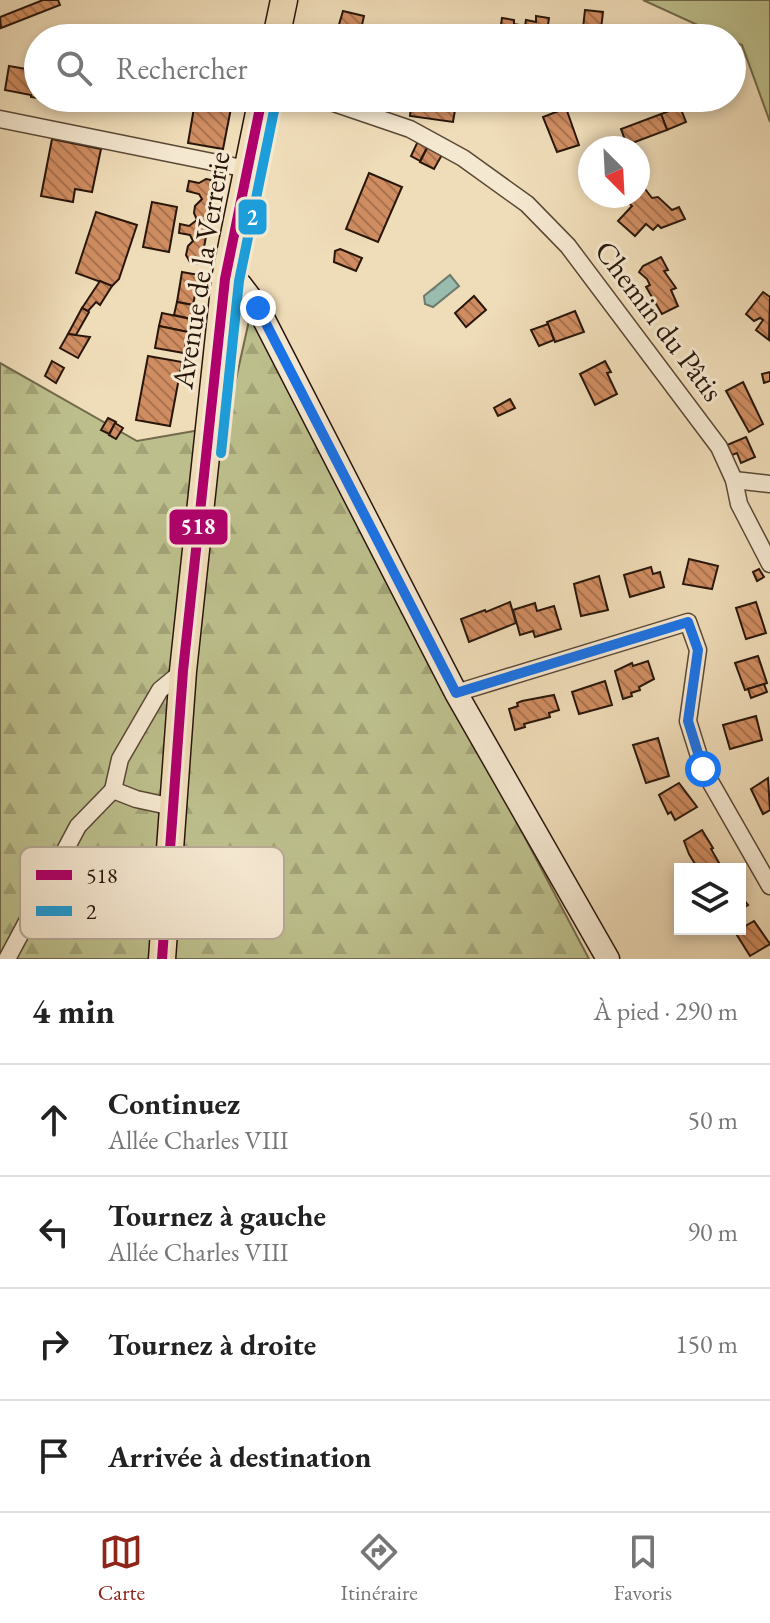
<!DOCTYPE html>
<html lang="fr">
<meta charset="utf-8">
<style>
:root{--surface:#fff;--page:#f6f6f6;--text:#222;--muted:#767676;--line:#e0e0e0;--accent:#8f2418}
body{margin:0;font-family:"EB Garamond",serif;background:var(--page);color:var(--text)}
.controls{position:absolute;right:24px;bottom:24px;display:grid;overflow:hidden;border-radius:0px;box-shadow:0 4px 12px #0003}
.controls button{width:72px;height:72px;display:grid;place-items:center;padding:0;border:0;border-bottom:2px solid var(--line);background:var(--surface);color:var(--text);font:40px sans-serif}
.compass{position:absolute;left:578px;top:136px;width:72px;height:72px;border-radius:50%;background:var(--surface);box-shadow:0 4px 12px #0003;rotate:156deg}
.stop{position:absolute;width:24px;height:24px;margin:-18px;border:6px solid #1a73e8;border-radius:50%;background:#fff}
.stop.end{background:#1a73e8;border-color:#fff;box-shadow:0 2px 8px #0008}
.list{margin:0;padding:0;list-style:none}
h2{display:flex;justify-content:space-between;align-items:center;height:104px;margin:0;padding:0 32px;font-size:34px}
h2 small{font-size:26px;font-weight:400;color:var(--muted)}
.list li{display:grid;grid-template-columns:52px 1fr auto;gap:24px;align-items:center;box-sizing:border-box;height:112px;padding:0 32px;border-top:2px solid var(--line)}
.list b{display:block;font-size:30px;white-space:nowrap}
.list p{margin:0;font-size:26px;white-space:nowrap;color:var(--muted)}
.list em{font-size:26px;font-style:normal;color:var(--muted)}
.icon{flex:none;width:44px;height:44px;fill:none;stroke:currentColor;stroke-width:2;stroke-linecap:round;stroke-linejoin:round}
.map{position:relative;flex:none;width:770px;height:959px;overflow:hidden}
.search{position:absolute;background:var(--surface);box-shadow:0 4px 12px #0003;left:24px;right:24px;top:24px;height:88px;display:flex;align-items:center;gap:20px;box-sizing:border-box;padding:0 28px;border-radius:44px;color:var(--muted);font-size:30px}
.sheet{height:552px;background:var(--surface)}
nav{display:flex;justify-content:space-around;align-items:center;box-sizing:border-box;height:112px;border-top:2px solid var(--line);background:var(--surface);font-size:22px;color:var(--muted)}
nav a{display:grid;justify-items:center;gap:4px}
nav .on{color:var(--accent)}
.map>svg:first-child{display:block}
</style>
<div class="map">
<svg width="770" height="959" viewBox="0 0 770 959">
<defs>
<pattern id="forest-firs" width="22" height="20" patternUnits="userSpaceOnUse" patternTransform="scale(2)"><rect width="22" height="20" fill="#bcbf8c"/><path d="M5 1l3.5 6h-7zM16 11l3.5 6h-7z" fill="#a2a377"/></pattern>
<pattern id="water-ripples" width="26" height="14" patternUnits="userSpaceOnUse" patternTransform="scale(2)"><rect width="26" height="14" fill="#9abcaf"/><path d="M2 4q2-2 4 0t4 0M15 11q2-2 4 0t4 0" fill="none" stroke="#85a195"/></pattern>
<pattern id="building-back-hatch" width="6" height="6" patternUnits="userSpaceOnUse" patternTransform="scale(2)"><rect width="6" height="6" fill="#d08d62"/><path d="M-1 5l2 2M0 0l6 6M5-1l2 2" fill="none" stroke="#a9724f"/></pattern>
</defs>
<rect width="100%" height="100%" fill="#efdcb8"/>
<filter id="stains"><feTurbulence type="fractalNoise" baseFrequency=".0025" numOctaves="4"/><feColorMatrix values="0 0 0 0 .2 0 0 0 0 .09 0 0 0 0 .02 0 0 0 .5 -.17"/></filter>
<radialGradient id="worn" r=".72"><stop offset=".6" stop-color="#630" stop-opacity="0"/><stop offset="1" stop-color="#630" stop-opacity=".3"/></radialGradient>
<path fill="#bcbf8c" stroke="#726a4c" stroke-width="2" d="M643,0H770V122L742,45L732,41V38H726Z"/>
<path fill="url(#forest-firs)" stroke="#726a4c" stroke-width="2" d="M250,316L589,959H0V363L137,441L200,430L229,411Z"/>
<path fill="url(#water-ripples)" stroke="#6d7a6d" stroke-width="2" d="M450,275L459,286L433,307L425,304L424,296Z"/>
<g fill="url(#building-back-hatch)" stroke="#29160b" stroke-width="2">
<path d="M43,0H58L60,5L1,28L0,17Z"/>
<path d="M585,10L603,12L601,29L614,30V33H641L640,38L582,37Z"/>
<path d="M343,11L364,16L359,38H335Z"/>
<path d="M536,16L549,18L546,38H489L490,30L500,31L502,18L514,20V24L525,26L526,20L536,22Z"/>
<path d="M732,54L740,55L739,74H732Z"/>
<path d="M9,66L38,71V98L44,99L31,97V95L5,90Z"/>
<path d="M196,98H212L210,105L195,102Z"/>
<path d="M212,98H233L223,149L188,143L195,102L210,105Z"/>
<path d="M412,98H457L453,122L410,116Z"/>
<path d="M680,107L686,122L667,130L661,114Z"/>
<path d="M566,108L579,145L557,152L543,117Z"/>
<path d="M661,114L667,130L627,145L621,129Z"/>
<path d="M52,139L101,149L92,192L75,189L73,202L41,196Z"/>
<path d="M418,141L428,146L420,161L411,156Z"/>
<path d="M428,146L443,153L434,169L420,162Z"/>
<path d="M369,173L402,187L378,242L346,229Z"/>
<path d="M206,179L216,181L201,264L190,262L186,255L188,246L193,241L190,235L179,233L180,224L189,226L197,220L194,213L195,206L202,199L199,194L187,191L189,181L199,183Z"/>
<path d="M642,185L652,198L658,197L672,210L679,207L685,219L661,228L658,225L653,230L646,224L635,236L618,221L632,206L621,196H638V186Z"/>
<path d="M152,202L177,207L169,252L143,247Z"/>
<path d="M96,212L137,225L119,279L112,286L76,273Z"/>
<path d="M340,249L362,258L356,271L334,262L335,251Z"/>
<path d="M661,257L668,270L664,271L676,288L671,290L678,306L662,314L646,287L650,285L647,279L639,272L643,266Z"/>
<path d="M182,272L199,275L193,305L177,302Z"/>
<path d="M100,281L112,286L100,305L96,302L88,311L82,308Z"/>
<path d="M763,292L770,297L769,340L756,330L763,320L760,318L754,321L746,314Z"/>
<path d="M474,296L486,310L466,327L455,313Z"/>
<path d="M177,302L193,305L191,319L174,315Z"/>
<path d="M82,308L89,312L76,335L68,334Z"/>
<path d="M575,311L584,332L555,342L547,322Z"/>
<path d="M162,313L191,319L188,332L159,326Z"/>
<path d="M548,324L554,340L539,346L531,330Z"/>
<path d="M159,326L188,332L184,353L155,348Z"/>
<path d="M68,334L90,337L78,358L60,348Z"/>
<path d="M148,356L182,362L170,426L136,420Z"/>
<path d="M52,361L64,368L56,383L45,376Z"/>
<path d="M605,361L611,372L607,373L617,394L595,405L580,374Z"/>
<path d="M770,372V381L764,383L762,374Z"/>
<path d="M743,382L763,424L749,432L726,391Z"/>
<path d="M510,399L515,408L498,416L494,408Z"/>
<path d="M108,418L116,422L109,434L101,430Z"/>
<path d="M115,423L123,428L116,439L109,435Z"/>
<path d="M746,437L755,457L741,463L737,453L732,455L727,445Z"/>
<path d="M689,559L718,566L712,589L683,584Z"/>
<path d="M651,567L653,574L660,572L664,587L630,597L624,575Z"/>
<path d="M759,569L764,577L757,581L753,572Z"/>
<path d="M599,576L608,610L581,616L574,584Z"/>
<path d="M510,602L516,623L469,642L461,619L485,610L486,612Z"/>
<path d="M756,602L766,633L746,639L736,608Z"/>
<path d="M535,603L537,611L554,606L561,629L535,637L533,631L520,635L513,610Z"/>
<path d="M758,656L767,683L745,690L735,663Z"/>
<path d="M648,661L654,679L639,687L640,690L631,693L632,696L623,699L615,671L632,663L633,666Z"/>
<path d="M605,681L612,705L579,714L572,692Z"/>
<path d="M764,684L767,692L751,698L748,689Z"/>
<path d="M554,695L559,710L549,713L550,717L524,724L525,727L515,730L509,709L518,706L517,703L522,701Z"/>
<path d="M756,716L762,740L730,749L723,725Z"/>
<path d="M658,738L669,776L646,783L633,745Z"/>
<path d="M768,778L770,810L763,814L751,789Z"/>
<path d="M679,783L697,807L675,820L671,812L668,814L659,795Z"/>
<path d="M702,830L713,848L711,849L722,868L698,869L689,854L684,841Z"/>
<path d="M740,895L748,905L740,910Z"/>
<path d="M754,921L770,944L750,956L735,932Z"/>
</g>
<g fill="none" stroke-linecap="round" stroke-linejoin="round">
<g stroke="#5a4836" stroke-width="19">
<g id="street">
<path d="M319,98L410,129L463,158L527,204L568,246L719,447L734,480L739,504L770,564"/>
<path d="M0,119L247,169"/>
<path d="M734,480L770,484"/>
<path d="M456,693L688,622L698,650L688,721L703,769L770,886"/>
<path d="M113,790L120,759L160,690L183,671"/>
<path d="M7,959L78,826L113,790L136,799L173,807"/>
</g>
</g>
<g stroke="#29160b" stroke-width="25">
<path id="secondary" d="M225,279L240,284L258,308L456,693L608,959"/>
</g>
<g stroke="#29160b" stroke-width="29">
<g id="primary">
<path d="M276,38L284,0"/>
<path d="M162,959L183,671L225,279L262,98"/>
</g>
</g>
<use href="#street" stroke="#f5e8d1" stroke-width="16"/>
<use href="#secondary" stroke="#f5e8d1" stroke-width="22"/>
<use href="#primary" stroke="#efdcb8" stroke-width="26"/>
<g stroke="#f5e8d1" stroke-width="16">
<path id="bus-1" d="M162,959L183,671L225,279L262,98"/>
</g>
<g stroke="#f5e8d1" stroke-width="16">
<path id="bus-2" d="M221,453L239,281L276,101"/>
</g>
<use href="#bus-1" stroke="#b0006b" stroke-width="10"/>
<use href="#bus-2" stroke="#1d9dd9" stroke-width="10"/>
</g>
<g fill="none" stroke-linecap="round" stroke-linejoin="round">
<path stroke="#1a73e8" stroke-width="10" d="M258,308L456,693L688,622L698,650L688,721L703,769"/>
</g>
<g text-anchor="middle" stroke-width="6" stroke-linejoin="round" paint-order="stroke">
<g font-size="30" fill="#29160b" stroke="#f5e8d1">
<text transform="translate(201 270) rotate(-81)" y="10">Avenue de la Verrerie</text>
<text transform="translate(659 321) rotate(53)" y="10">Chemin du Pâtis</text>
</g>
</g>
<rect x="20" y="847" width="264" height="92" rx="12" fill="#f5e8d1" stroke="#b8a996" stroke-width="2"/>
<rect x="36" y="870" width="36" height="10" fill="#b0006b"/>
<rect x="36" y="906" width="36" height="10" fill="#1d9dd9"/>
<g font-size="22" fill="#29160b">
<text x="86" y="883">518</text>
<text x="86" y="919">2</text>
</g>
<g stroke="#f5e8d1" stroke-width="3">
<rect x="237" y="198" width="31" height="38" rx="8" fill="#1d9dd9"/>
<rect x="168" y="508" width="61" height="38" rx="8" fill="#b0006b"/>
</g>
<g font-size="22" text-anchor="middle" font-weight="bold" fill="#fff">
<text x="252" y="225">2</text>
<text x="198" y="534">518</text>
</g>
<rect width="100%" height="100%" filter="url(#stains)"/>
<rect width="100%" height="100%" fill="url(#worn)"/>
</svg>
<div class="controls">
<button><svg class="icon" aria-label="layers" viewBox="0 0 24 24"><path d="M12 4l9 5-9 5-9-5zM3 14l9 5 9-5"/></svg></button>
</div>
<svg class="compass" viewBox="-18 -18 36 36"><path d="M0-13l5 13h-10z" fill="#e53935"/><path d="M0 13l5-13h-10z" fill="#767676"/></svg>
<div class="stop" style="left:703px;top:769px"></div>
<div class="stop end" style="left:258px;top:308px"></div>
<div class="search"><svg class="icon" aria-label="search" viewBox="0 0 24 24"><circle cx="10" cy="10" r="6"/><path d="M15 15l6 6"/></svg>Rechercher</div>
</div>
<section class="sheet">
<h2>4 min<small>À pied · 290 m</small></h2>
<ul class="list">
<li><svg class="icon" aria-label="ahead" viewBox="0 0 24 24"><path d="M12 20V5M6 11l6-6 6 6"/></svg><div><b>Continuez</b><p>Allée Charles VIII</p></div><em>50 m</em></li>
<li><svg class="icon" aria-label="left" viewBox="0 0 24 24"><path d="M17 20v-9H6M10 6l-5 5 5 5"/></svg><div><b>Tournez à gauche</b><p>Allée Charles VIII</p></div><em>90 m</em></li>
<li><svg class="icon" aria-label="right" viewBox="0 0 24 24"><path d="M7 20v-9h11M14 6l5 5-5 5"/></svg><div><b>Tournez à droite</b></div><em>150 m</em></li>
<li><svg class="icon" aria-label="arrive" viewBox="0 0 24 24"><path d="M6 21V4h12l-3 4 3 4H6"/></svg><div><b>Arrivée à destination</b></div></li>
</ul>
</section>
<nav>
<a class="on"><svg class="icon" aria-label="map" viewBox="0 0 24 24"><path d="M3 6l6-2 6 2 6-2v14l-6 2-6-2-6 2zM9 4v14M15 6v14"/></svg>Carte</a>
<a><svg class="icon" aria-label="directions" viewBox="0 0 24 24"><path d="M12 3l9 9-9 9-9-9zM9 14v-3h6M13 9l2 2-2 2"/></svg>Itinéraire</a>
<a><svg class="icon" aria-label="saved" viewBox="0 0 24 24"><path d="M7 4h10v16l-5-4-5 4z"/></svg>Favoris</a>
</nav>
